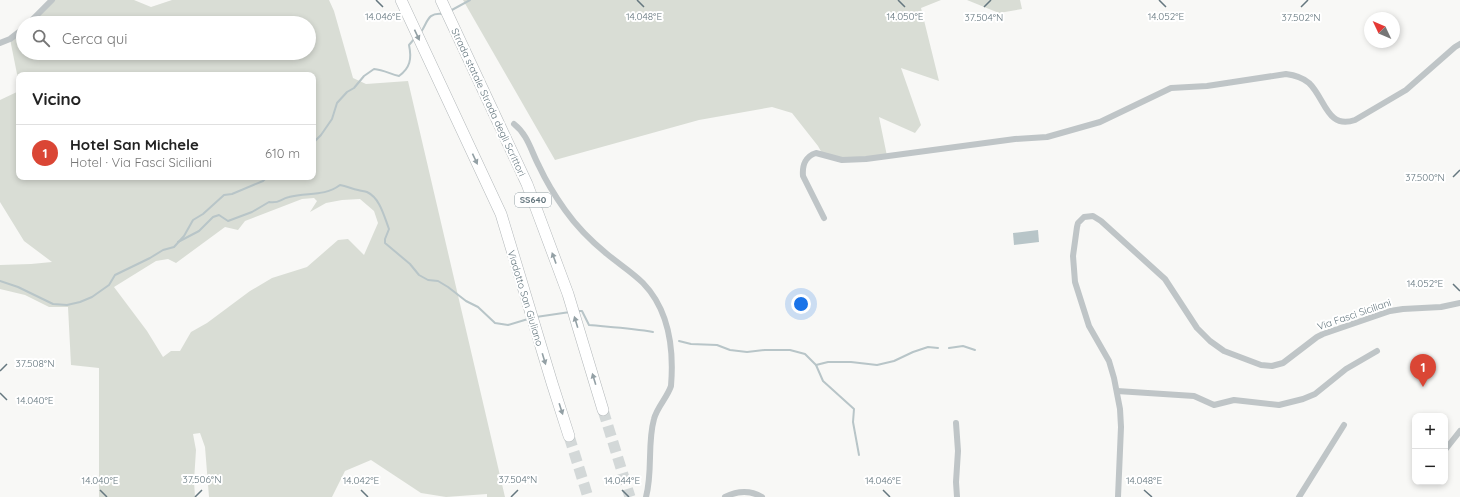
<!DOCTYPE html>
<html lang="it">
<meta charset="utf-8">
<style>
:root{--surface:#fff;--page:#f2f2f2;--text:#222;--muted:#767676;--line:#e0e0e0;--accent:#da4635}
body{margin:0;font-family:Quicksand,sans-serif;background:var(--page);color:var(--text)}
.controls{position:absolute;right:12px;bottom:12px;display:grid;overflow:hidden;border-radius:8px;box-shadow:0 2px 6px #0003}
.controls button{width:36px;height:36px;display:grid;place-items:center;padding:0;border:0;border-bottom:1px solid var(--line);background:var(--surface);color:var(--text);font:20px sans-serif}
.compass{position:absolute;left:1364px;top:12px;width:36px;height:36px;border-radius:50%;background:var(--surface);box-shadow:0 2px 6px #0003;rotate:314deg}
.you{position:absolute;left:801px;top:304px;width:14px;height:14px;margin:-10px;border:3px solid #fff;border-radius:50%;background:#1a73e8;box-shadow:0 0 0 6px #1a73e833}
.badge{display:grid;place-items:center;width:26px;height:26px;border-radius:50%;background:var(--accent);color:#fff;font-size:13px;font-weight:700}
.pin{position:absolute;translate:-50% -33px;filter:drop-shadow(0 1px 2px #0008)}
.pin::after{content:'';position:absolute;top:21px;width:14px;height:12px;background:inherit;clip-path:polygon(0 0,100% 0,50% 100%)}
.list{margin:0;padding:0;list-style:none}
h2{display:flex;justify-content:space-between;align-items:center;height:52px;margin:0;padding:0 16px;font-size:17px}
h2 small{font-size:13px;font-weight:400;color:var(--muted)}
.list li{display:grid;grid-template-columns:26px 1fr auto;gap:12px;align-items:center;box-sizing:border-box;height:56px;padding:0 16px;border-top:1px solid var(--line)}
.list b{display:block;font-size:15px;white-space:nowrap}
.list p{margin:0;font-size:13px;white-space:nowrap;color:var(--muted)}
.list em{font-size:13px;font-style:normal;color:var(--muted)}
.icon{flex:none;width:22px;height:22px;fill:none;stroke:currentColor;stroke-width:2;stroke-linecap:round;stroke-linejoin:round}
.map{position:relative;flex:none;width:1460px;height:497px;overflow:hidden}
.search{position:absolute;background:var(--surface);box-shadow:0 2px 6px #0003;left:16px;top:16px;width:300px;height:44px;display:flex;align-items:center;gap:10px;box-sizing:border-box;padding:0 14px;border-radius:22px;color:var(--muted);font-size:15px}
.panel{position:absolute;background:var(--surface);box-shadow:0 2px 6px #0003;left:16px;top:72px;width:300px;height:108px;border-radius:8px}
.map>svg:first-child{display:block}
</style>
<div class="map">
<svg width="1460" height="497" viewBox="0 0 1460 497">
<rect width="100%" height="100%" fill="#f8f8f6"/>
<g fill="#d9ddd5" fill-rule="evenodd">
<path d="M52,0H134L151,7L172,0H329L334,11L353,78L366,84L408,81L505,497H487V494L446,497L421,493L371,460L345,471L332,497H209L205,447L200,433L193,434L196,450L194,481L195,497H99V368L71,365L68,307H49L25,295L0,289V265L31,264L52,262L24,241L0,202V100L19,91V177H313V75H19V84L10,39L23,29V53H309V23H29ZM314,198L317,201L310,212L326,203L342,200L360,199L374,211L378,223L364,255L348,239L338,240L307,267L272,278L250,291L207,323L191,332L180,351H171L163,357L147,331L114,287L156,261L168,259L176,263L225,227L238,230L245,221L302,199Z"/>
<path d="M463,0H941L921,8L939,81L901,68L921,125L915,133L879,117L887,156L842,160L823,155L818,146L792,113L772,107L699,120L555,160Z"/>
<path d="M967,0H1020L1022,9L999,13Z"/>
</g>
<path fill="#b8c5c8" d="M1038,230L1039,242L1014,245L1013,233Z"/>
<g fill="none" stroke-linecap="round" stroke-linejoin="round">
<g stroke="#b8c5c8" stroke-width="2">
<path d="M450,11L470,0"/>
<path d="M421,32C428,22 427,12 443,14"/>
<path d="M313,143L321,135L332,119L337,103L347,92L354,88L364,76L374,69C384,70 390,74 399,76C410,68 412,59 409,45L415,38"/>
<path d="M178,242L199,231L213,217L219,215L228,221L252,212L269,202C279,204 280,199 289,197C307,192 324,197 340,185C347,186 352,189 358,190C361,191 364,191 367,192C380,198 384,216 389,229L385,239V243L410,264L419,275L428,280L438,281L448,287L466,301L478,307L495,323L508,325L528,319"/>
<path d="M0,281L18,287L53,304L67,305L80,302L92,297L109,285L115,275L150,258L163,250L174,247L184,236L193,220L203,214L224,195L232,194L263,181L267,177"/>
<path d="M578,311H582L589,325C610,327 632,328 653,332"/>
<path d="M536,317L570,312"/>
<path d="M679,341L691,344L717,345L730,350L747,352L765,350H790L805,354L816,365L828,362H851L877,365L894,361L913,352L928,347L938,348"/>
<path d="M949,348L963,346L975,350"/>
<path d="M816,365L823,381L854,409L853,422L859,455"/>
</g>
<g stroke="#d3d8d8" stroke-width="11" stroke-dasharray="11 5.5" stroke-linecap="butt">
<path d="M603,410L630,497"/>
<path d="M569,436L588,497"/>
</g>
<g stroke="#b3b8ba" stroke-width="12">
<g id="highway">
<path d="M401,0L501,214L552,383L569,436"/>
<path d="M441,0L527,184L568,294L603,410"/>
</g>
</g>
<g stroke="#bfc5c7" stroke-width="6">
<path d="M29,23L52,0"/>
<path d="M0,43L10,39L23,29"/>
<path d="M514,124C528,135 531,151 539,166C546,181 555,196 565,210C577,227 591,241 607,254C619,264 632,272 643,283C669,310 674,350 671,386C667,398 657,407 654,419C647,444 653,471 646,497"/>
<path d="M824,218L803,176C802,165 806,156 816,153L842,160L866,159L1015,139L1047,137L1100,122L1171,88L1207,86L1286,74C1294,75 1302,77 1309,83C1325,98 1327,130 1355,120L1406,90L1455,47L1460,44"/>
<path d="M1117,391L1194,396L1214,405L1234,400L1279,405L1303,399L1315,394L1346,369L1377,351"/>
<path d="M956,423L958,451L956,482L957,497"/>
<path d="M1445,450L1460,431"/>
<path d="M725,497C737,491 750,490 762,497"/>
<path d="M1118,497L1121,427L1120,409L1114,378L1109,361L1089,326L1075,282L1073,256L1077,227L1078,223L1084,217L1093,216L1101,221L1165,279L1197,328L1210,341L1224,351L1261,365L1272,366L1283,363L1317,337L1323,334L1390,311L1403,309L1441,307L1460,303"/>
<path d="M1299,497L1344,425"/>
</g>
<use href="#highway" stroke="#fff" stroke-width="11"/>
</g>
<defs><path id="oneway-solid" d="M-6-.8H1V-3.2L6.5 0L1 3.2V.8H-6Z"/></defs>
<g fill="#93a0a5">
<use href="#oneway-solid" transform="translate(417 35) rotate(65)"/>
<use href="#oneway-solid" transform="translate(475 159) rotate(65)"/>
<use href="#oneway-solid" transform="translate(554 258) rotate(-110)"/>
<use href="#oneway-solid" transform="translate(576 322) rotate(-107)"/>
<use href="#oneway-solid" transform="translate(544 359) rotate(73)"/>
<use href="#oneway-solid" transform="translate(594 379) rotate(-107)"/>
<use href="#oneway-solid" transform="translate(561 409) rotate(72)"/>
</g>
<path fill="none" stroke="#65777f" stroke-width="1.5" d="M376,0L383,7M637,0L644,7M898,0L905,7M1159,0L1166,7M984,7L991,0M1301,7L1308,0M1453,177L1460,170M1453,284L1460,291M0,371L7,364M0,393L7,400M100,490L107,497M361,490L368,497M622,490L629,497M883,490L890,497M1144,490L1152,497M195,497L202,490M511,497L518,490"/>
<g text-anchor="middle" stroke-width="4" stroke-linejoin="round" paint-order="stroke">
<rect fill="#fff" stroke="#93a0a5" stroke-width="1" x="515" y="193" width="36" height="14" rx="3"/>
<g font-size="9" font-weight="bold" fill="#65777f">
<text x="533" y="203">SS640</text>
</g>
<g font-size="10" fill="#65777f" stroke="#fff">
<text transform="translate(489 102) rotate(65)" y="4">Strada statale Strada degli Scrittori</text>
<text transform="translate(526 298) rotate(73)" y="4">Viadotto San Giuliano</text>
<text transform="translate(1354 314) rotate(-19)" y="4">Via Fasci Siciliani</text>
</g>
</g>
<g font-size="10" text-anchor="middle" fill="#65777f" stroke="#fff" stroke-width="4" stroke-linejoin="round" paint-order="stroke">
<text x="383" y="20">14.046°E</text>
<text x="644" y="20">14.048°E</text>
<text x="905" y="20">14.050°E</text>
<text x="1166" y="20">14.052°E</text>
<text x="984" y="21">37.504°N</text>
<text x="1301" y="21">37.502°N</text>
<text x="1425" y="181">37.500°N</text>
<text x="1425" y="287">14.052°E</text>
<text x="35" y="367">37.508°N</text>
<text x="35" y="404">14.040°E</text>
<text x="202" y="483">37.506°N</text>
<text x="518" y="483">37.504°N</text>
<text x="100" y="484">14.040°E</text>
<text x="361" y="484">14.042°E</text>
<text x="622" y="484">14.044°E</text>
<text x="883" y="484">14.046°E</text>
<text x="1144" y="484">14.048°E</text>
</g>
</svg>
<div class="controls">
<button>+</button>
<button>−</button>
</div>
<svg class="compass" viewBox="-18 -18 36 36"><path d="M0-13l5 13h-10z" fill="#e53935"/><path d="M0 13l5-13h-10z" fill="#767676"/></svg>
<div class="you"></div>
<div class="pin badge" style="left:1423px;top:387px">1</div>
<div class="search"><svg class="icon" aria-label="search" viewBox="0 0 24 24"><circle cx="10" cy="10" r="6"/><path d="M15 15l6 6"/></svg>Cerca qui</div>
<section class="panel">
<h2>Vicino<small></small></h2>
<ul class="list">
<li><span class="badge">1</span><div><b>Hotel San Michele</b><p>Hotel · Via Fasci Siciliani</p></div><em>610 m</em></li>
</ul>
</section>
</div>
